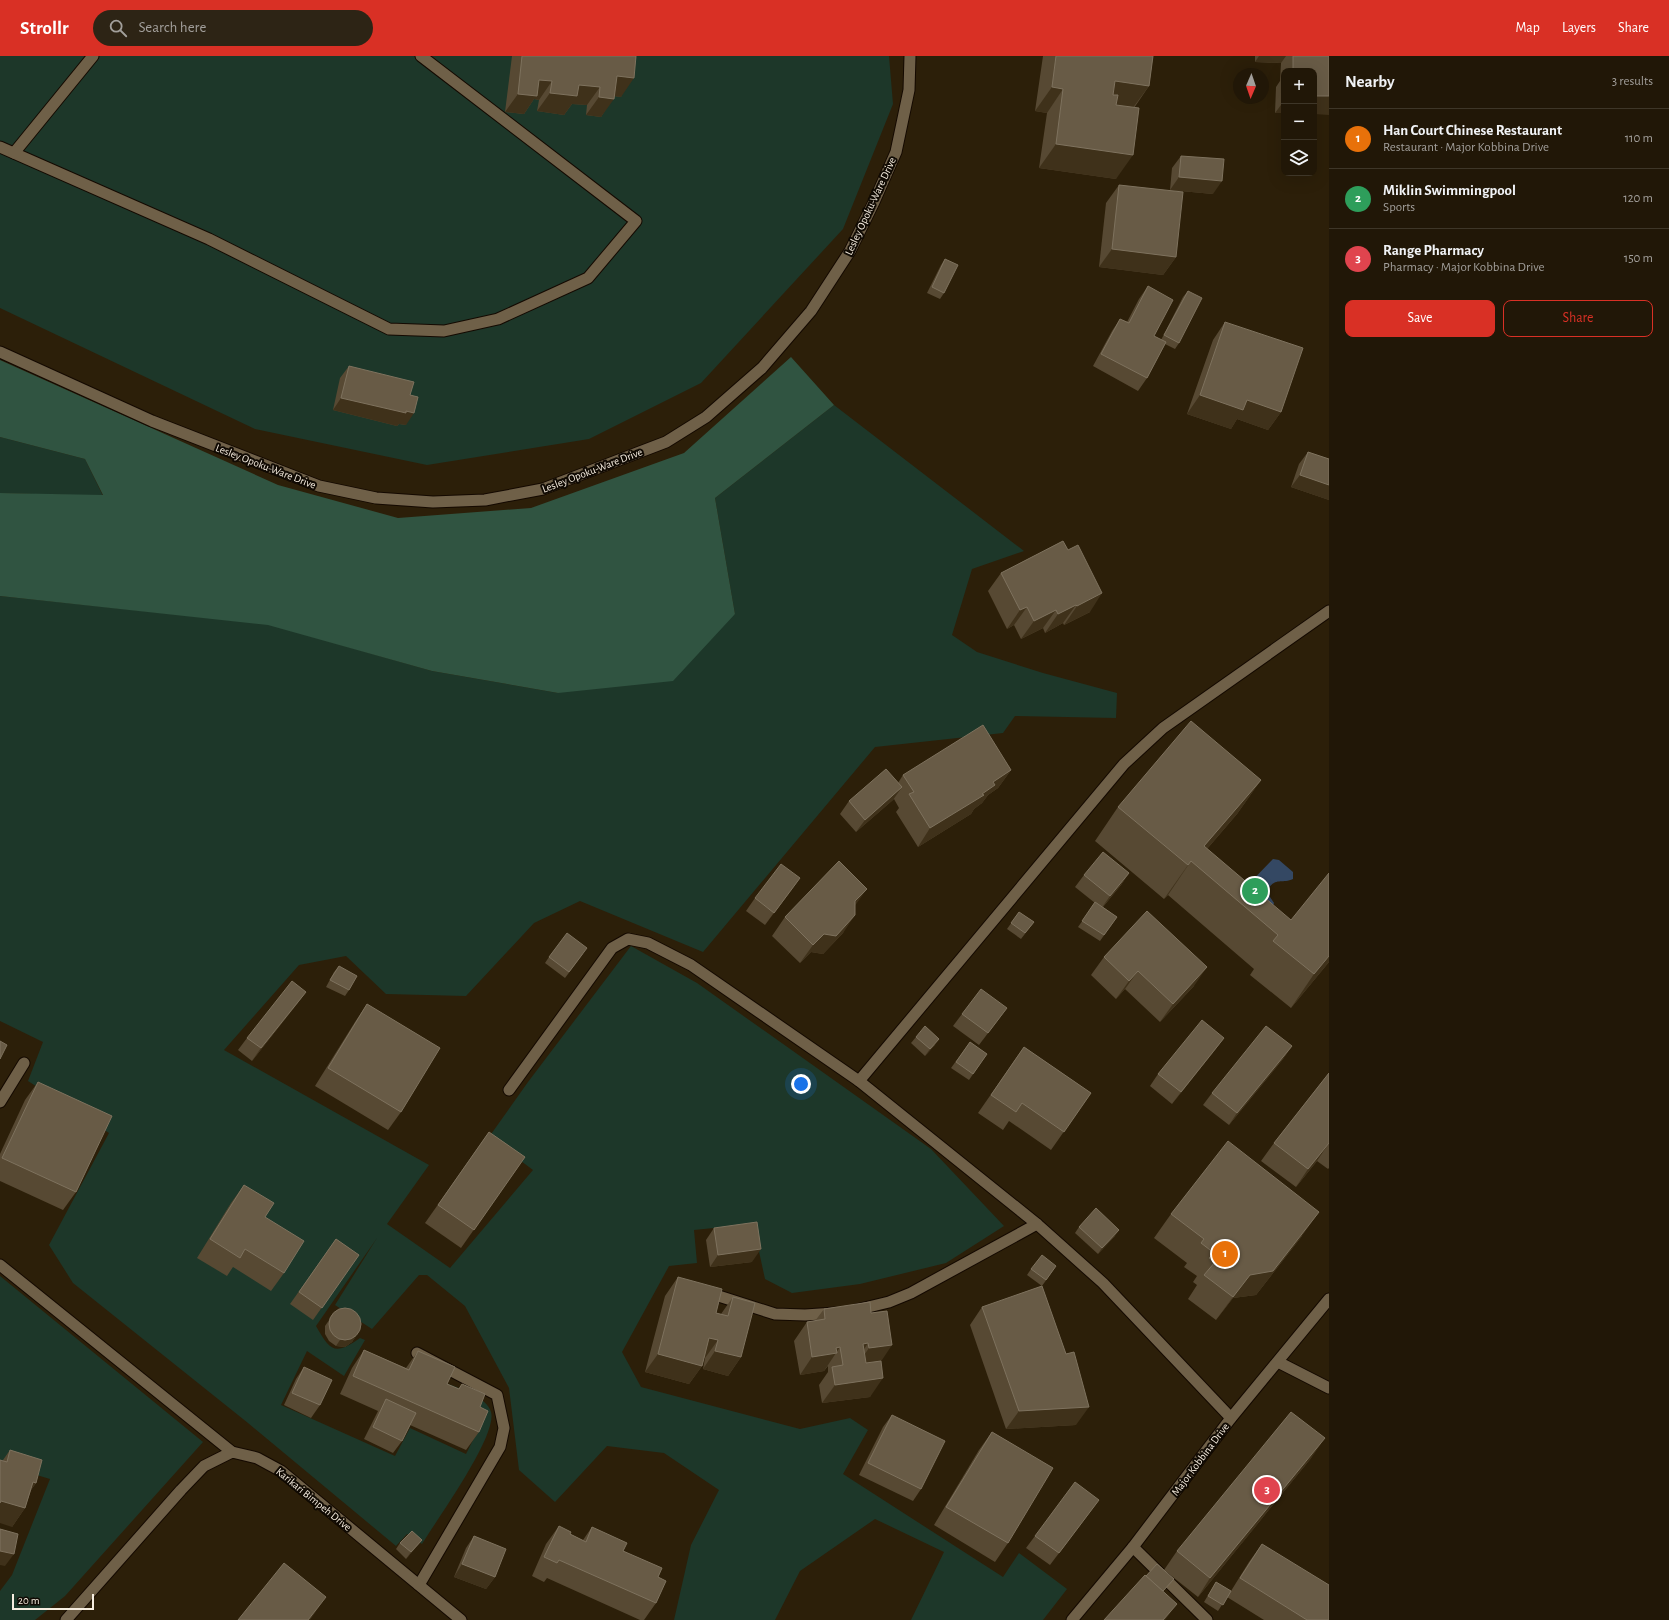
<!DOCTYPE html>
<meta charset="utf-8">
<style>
:root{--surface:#211707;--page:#2d2415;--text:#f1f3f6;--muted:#a29f9b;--line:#3e3628;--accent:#d93025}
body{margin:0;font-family:"Alegreya Sans",sans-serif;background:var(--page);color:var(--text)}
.controls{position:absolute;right:12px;top:12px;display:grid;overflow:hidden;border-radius:8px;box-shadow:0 4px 16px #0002}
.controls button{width:36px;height:36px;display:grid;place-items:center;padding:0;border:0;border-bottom:1px solid var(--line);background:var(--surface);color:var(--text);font:20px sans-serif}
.compass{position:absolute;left:1233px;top:12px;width:36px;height:36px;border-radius:50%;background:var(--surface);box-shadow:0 4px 16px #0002;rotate:182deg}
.scale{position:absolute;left:12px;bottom:10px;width:82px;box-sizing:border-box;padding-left:4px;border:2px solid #f6ede0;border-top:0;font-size:11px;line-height:14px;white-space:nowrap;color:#f6ede0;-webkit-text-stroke:3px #100a03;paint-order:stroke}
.you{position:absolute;left:801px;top:1028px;width:14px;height:14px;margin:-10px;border:3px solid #fff;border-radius:50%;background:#1a73e8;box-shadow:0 0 0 6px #1a73e833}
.badge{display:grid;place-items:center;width:26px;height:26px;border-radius:50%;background:var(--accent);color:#fff;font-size:13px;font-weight:700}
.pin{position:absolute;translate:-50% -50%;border:2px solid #fff;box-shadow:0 1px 4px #0006}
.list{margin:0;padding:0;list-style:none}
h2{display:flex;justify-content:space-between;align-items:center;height:52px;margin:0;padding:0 16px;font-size:17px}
h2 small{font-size:13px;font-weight:400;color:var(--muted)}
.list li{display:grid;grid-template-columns:26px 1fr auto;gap:12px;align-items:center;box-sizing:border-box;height:60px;padding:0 16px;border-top:1px solid var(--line)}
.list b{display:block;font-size:15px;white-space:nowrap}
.list p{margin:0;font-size:13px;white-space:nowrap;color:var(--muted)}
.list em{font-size:13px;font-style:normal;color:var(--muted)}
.actions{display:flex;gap:8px;padding:12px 16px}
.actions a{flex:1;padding:9px 0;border:1px solid var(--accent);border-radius:8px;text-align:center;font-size:14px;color:var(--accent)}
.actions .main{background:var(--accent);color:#fff}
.icon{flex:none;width:22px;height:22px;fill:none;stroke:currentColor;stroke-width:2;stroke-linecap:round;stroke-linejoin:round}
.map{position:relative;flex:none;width:1329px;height:1564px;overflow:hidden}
header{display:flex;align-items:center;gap:24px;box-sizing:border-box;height:56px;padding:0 20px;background:var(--accent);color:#fff}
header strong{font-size:19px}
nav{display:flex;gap:22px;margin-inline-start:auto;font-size:14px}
.search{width:280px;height:36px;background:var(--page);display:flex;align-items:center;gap:10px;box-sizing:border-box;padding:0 14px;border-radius:22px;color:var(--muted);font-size:15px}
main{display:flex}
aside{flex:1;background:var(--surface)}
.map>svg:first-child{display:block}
</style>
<header>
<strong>Strollr</strong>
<div class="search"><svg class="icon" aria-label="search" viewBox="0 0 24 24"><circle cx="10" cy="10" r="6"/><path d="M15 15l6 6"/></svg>Search here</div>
<nav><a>Map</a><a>Layers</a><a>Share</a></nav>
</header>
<main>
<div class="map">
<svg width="1329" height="1564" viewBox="0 0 1329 1564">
<rect width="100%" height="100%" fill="#2c1f09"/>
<g fill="#1d3729">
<path d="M0,0H889L893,48L843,173L701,327L589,383L427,409L255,373L0,252Z"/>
<path d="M834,349L1024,495L972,513L952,579L977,596L1043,617L1117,637L1116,662L1015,660L1003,677L875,691L703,896L580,845L534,867L466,940L386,938L346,900L299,909L224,994L429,1109L387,1168L450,1212L533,1114L489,1081L528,1026L631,890L697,927L931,1093L1004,1170L946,1207L860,1228L792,1237L765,1223L753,1168L694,1174L697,1207L669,1210L622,1296L641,1331L800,1373L850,1362L868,1374L843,1418L1003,1521L1019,1497L1067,1533L1043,1564H911L944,1496L875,1463L800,1515L775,1564H674L691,1489L719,1434L664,1397L607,1390L555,1446L519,1414L509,1332L465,1250L427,1219H419L372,1273L335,1249L377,1182L316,1270C330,1295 335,1300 360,1282L365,1284L344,1320L307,1295L281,1349L395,1400L410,1372L466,1398L480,1370L441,1339L446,1327C460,1333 487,1341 491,1356C498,1379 436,1465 422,1488L407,1478L396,1490L248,1367L73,1227L49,1189L109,1077L28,1025L43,986L0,965V540L268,568L432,615L558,637L735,558L715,442Z"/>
<path d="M0,381L85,403L103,440L0,437Z"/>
<path d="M0,1220L203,1386L65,1540L35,1564H0V1535L12,1519L50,1423L0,1408Z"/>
</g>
<path fill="#305441" d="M791,301L834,349L715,442L735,558L673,625L558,637L432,615L268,569L0,540V437L103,439L85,403L0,381V304L278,429L398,462L531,452L684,397Z"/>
<path fill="#344863" d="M1273,803L1279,804L1293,816V823C1282,828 1276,821 1268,833L1270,841L1274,847L1271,855L1239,838Z"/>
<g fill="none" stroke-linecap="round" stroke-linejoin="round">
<g stroke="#140900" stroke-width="13">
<path id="service" d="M0,1046L24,1007"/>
</g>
<g stroke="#140900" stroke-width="13">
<g id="minor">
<path d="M0,91L209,183L389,273L444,275L498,263L588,222L636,165L421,0"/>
<path d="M14,97L93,0"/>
<path d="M0,296L152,365L319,430L376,442L433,446L485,444L543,433L666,386L706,361L762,312L811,255L850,195L874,146L896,96L909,34L910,0"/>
<path d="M859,1025L1124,708L1163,672L1329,555"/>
<path d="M509,1034L612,892L628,883L648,887L691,909L859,1025L1037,1168L1103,1227L1231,1362"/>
<path d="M0,1209L232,1396"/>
<path d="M706,1236L775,1258L805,1259L835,1257"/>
<path d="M856,1254L889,1246L911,1237L1037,1168"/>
<path d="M417,1297L497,1339L504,1372L500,1391L419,1529"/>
<path d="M1278,1306L1329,1332"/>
<path d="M1133,1491L1207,1564"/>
<path d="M66,1564L181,1434L204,1410L232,1396L257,1402L281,1415L461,1564"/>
</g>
</g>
<g stroke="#140900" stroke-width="13">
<path id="tertiary" d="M1072,1564L1133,1491L1231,1362L1329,1243"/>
</g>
<use href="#service" stroke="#6f6048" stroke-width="11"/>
<use href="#minor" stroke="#6f6048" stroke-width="11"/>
<use href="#tertiary" stroke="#6f6048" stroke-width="11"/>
</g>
<g fill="#574933">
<path d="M512,0H636L621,41L614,40L601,61L586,59L587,49L572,48L564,59L537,55L539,44L534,43L524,58L505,56Z"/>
<path d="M1043,0H1153L1149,30L1134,52L1116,123L1039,112L1047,57L1035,55Z"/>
<path d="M1255,0H1329L1314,15H1284V57H1275L1276,31L1280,25L1281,7L1255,6Z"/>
<path d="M1181,100L1213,138L1170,134L1172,112Z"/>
<path d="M1119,129L1176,201L1163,219L1099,211L1106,147Z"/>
<path d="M945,203L944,237L940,243L927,237L941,209Z"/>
<path d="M1148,230L1154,280L1161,284L1183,241L1188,235L1179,287L1175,293L1165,288L1147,322L1138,335L1093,310L1112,275L1120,263L1127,266L1139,243Z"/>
<path d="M1225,266L1281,356L1268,374L1237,363L1231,373L1187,358L1213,284Z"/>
<path d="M349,310L410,339L406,369L399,368L397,370L333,354L340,322Z"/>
<path d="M1308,396L1329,403V444L1291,431L1299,408Z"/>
<path d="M1063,485L1090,556L1064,569L1063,567L1045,577L1043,572L1021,583L1014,569L1007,573L988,535L1001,517Z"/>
<path d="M1011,714L998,732L988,739L982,747L974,753L971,758L918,791L896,756L899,752L894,743L856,776L840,758L849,745L898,727L903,719Z"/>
<path d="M1261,724L1237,758L1207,793L1329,906L1291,952L1250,919L1254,913L1168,839L1164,843L1095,785L1118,751Z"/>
<path d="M1129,817L1121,829L1103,851L1117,861L1100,885L1078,871L1095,847L1075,831L1084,819Z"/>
<path d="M800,822L765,869L746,855L755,842Z"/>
<path d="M855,850L843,877L823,898L811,896L800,907L772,880L785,861Z"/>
<path d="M1019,856L1034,866L1021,883L1007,873Z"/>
<path d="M583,898L565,922L545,907L549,901Z"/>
<path d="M1104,901L1194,930L1160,966L1125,933L1116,943L1091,919Z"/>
<path d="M339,910L349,934L345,940L326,931L334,916Z"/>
<path d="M306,936L297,948L252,1005L238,994L247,982Z"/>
<path d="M367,948L401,1056L388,1074L315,1030L355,966Z"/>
<path d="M1007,952L979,989L953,970L962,958Z"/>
<path d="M916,981L935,989L925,1000L911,987Z"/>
<path d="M1224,982L1215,994L1172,1048L1150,1030L1158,1018Z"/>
<path d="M970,986L987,998L969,1024L951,1012Z"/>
<path d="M1292,990L1283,1003L1229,1069L1203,1049L1212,1037Z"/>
<path d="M1024,991L1091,1037L1051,1094L1009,1065L1003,1074L978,1057Z"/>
<path d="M1329,1017V1112L1328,1113L1317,1105L1296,1131L1261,1105L1274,1087Z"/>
<path d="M38,1026L76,1136L63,1154L0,1125V1098L25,1044Z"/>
<path d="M489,1076L525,1101L461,1192L425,1167Z"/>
<path d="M244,1129L265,1161L284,1217L271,1235L233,1211L227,1220L197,1202L231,1147Z"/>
<path d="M1171,1158L1302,1180L1256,1239L1233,1242L1216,1264L1188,1243L1197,1229L1193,1226L1197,1220L1184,1211L1187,1207L1154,1182Z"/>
<path d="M1079,1171L1115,1180L1098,1198L1075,1177Z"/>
<path d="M714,1172L752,1206L710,1211L706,1184Z"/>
<path d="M336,1183L359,1199L313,1264L290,1248Z"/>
<path d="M1056,1210L1042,1230L1027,1219L1031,1213Z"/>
<path d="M678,1221L716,1257L721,1258L733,1241L741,1301L728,1320L703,1313L705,1302H704L702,1310L689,1328L645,1316L665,1240Z"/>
<path d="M982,1251L1076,1369L1006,1373L970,1269Z"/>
<path d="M824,1253L871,1257L881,1306L870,1341L822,1347L819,1329L828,1316V1310L824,1315L800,1319L794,1285L807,1266L815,1265Z"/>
<path d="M334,1257L356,1280L352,1286L345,1291L336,1290L329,1285L325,1278V1270Z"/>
<path d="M364,1294L406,1312L418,1295L447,1328L458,1333L462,1328L480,1351L479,1376L466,1394L410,1369L402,1385L393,1397L364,1383L378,1355L340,1338L352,1312Z"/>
<path d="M304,1311L320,1349L311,1362L284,1349L296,1323Z"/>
<path d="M892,1359L921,1433L913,1445L859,1419L883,1371Z"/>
<path d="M992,1376L1008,1487L995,1506L934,1469L979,1394Z"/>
<path d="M10,1394L36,1427L31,1434L25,1452L12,1471L3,1404Z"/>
<path d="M1312,1401L1198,1541L1164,1514L1177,1495Z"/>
<path d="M1099,1444L1050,1509L1026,1492L1035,1480Z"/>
<path d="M559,1470L570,1478L583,1484L592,1471L658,1521L656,1547L644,1564H640L547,1522L544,1526L532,1520L546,1488Z"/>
<path d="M474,1480L495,1521L486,1533L454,1521L466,1492Z"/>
<path d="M422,1484L417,1490L406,1503L396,1493L400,1487Z"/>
<path d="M1262,1488L1329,1564H1264L1227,1541L1218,1555L1204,1546L1216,1526L1231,1535L1249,1506Z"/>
</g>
<g fill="#3f311a">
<path d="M1259,0H1286L1281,7L1255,6Z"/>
<path d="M617,20L634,22L621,41L604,39Z"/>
<path d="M539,24L552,25L539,44L534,43L524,58L505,56L518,38Z"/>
<path d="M1115,25L1149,30L1132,53L1099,49Z"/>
<path d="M579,29L600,31L587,49L572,48L564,59L537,55L550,37Z"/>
<path d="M1052,31L1063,33L1047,57L1035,55Z"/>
<path d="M1314,40H1329V59L1314,58Z"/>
<path d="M599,41L614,43L601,61L586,59Z"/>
<path d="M1284,45V57H1275Z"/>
<path d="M1056,88L1133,99L1116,123L1039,112Z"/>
<path d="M1179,121L1222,125L1213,138L1170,134Z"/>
<path d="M1112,193L1176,201L1163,219L1099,211Z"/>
<path d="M1200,339L1247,344L1281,356L1268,374L1237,363L1231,373L1187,358Z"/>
<path d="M341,342L414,357L406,369L399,368L397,370L333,354Z"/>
<path d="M1300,419L1329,429V444L1291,431Z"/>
<path d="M1102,537L1090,556L1064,569L1077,550Z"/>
<path d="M1076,549L1063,567L1045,577L1058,558Z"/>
<path d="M1027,551L1014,569L1007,573L1020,554Z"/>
<path d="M1056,554L1043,572L1021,583L1034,565Z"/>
<path d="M1011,714L998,732L988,739L982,747L974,753L971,758L918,791L930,772L993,726Z"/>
<path d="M1261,724L1237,758L1194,808L1204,790Z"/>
<path d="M902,731L893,744L856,776L865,764Z"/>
<path d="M1191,805L1168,839L1164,843L1188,809Z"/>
<path d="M1129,817L1121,829L1101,853L1110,840Z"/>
<path d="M800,822L791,835L765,869L774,857Z"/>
<path d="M867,833L854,851L855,845Z"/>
<path d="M855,859L843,877L823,898L811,896L800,907L813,889L824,878Z"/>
<path d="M1329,900V906L1291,952L1314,918Z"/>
<path d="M1207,911L1194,930L1160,966L1173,948Z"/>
<path d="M1138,915L1125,933L1116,943L1129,925Z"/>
<path d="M306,936L297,948L252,1005L261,992Z"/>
<path d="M1224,982L1215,994L1172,1048L1181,1036Z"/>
<path d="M939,983L935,989L925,1000L930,993Z"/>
<path d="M1292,990L1283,1003L1229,1069L1237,1057Z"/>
<path d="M1329,1087L1317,1105L1296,1131L1308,1113Z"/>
<path d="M1319,1156L1302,1180L1256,1239L1233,1242L1216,1264L1233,1241L1250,1219Z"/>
<path d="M1119,1174L1115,1180L1098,1198L1102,1192Z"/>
<path d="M761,1193L752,1206L710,1211L718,1199Z"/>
<path d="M356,1280L352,1286L345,1291L336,1290L340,1284Z"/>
<path d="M709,1282L718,1284L705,1302L696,1300Z"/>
<path d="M868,1287L856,1306L863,1288Z"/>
<path d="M892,1289L880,1307L856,1311L869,1292Z"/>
<path d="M840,1291L824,1315L800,1319L812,1301L836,1292Z"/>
<path d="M715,1295L741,1301L728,1320L703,1313Z"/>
<path d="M658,1298L702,1310L689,1328L645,1316Z"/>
<path d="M883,1322L870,1341L822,1347L835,1329Z"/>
<path d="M1089,1351L1076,1369L1006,1373L1019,1355Z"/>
<path d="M1325,1382L1312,1401L1198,1541L1210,1522Z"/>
<path d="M33,1426L36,1427L23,1445Z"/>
<path d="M1,1445L25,1452L12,1471L0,1467V1447Z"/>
<path d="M422,1484L417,1490L406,1503L411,1496Z"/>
<path d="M0,1495L14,1498L5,1510L0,1509Z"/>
<path d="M462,1508L495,1521L486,1533L454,1521Z"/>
<path d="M326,1541L310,1564H308Z"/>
<path d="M1177,1548L1165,1564H1163Z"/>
</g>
<g fill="#685b46" stroke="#7e725e">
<path d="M522,0H636L634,22L617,20L614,43L599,41L600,31L579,29L577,40L550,37L552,25L539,24L537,40L518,38Z"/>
<path d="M1056,0H1153L1149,30L1115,25L1113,39H1118L1116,49L1139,52L1133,99L1056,88L1063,33L1052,31Z"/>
<path d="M1293,0H1329V40H1314V15H1289V13H1293Z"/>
<path d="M1181,100L1224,103L1222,125L1179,121Z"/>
<path d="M1119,129L1183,136L1176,201L1112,193Z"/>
<path d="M945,203L958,209L944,237L932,231Z"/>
<path d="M1148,230L1173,244L1154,280L1166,286L1147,322L1101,298L1120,263L1129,267Z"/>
<path d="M1188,235L1202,242L1179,287L1164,279Z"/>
<path d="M1225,266L1303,292L1281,356L1247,344L1243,354L1200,339Z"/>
<path d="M349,310L414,326L410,339L418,341L414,357L406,355V357L341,342Z"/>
<path d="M1308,396L1329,403V429L1300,419Z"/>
<path d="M1063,485L1068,494L1078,489L1102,537L1077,550L1076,549L1058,558L1056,554L1034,565L1027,551L1020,554L1001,517Z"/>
<path d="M1191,665L1261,724L1204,790L1291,864L1329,817V900L1314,918L1273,885L1278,879L1191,805L1188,809L1118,751Z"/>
<path d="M983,669L1011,714L993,726L995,729L982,738L984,739L930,772L909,738L914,736L903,719Z"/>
<path d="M886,713L902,731L865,764L849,745Z"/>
<path d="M1103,796L1129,817L1110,840L1084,819Z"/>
<path d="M839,805L867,833L855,845V859L836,880L824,878L813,889L785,861Z"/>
<path d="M781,808L800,822L774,857L755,842Z"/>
<path d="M1095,846L1117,861L1104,879L1082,865Z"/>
<path d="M1147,855L1207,911L1173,948L1138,915L1129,925L1104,901Z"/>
<path d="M1019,856L1034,866L1025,877L1011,867Z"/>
<path d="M567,877L587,892L569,916L549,901Z"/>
<path d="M339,910L357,920L349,934L330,924Z"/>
<path d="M292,925L306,936L261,992L247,982Z"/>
<path d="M981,933L1007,952L988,977L962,958Z"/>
<path d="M367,948L440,992L401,1056L328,1012Z"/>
<path d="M1202,964L1224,982L1181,1036L1158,1018Z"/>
<path d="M925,970L939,983L930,993L916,981Z"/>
<path d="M1266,970L1292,990L1237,1057L1212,1037Z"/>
<path d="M0,985L7,989L0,1003Z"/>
<path d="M970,986L987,998L973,1018L956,1006Z"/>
<path d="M1024,991L1091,1037L1064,1076L1022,1047L1016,1056L991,1039Z"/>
<path d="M1329,1017V1087L1308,1113L1274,1087Z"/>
<path d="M38,1026L112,1060L76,1136L2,1102Z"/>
<path d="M489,1076L525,1101L474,1174L438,1149Z"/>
<path d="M1228,1085L1319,1156L1273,1215L1250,1219L1233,1241L1204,1219L1215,1206L1209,1202L1214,1197L1201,1187L1204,1183L1171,1158Z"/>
<path d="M244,1129L274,1147L265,1161L304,1185L284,1217L245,1193L240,1202L210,1183Z"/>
<path d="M1096,1152L1119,1174L1102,1192L1079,1171Z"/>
<path d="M757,1166L761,1193L718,1199L714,1172Z"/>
<path d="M336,1183L359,1199L322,1252L299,1236Z"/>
<path d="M1042,1199L1056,1210L1046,1224L1031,1213Z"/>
<path d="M678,1221L722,1233L716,1257L728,1260L733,1241L755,1247L741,1301L715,1295L718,1284L709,1282L702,1310L658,1298Z"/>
<path d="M1042,1230L1066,1298L1074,1296L1089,1351L1019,1355L982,1251Z"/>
<path d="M870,1246L871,1257L887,1255L892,1289L869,1292L868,1287L863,1288L866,1307L881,1305L883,1322L835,1329L832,1311L843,1309L840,1291L836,1292L837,1297L812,1301L807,1266L825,1263L824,1253Z"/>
<circle cx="345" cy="1268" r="16"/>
<path d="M364,1294L409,1314L418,1295L455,1311L447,1328L459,1333L462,1328L485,1338L480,1351L488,1355L479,1376L353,1320Z"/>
<path d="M304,1311L332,1324L320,1349L292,1337Z"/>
<path d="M386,1343L416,1357L402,1385L373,1371Z"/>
<path d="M1291,1356L1325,1382L1210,1522L1177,1495Z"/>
<path d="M892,1359L945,1385L921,1433L868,1407Z"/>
<path d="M992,1376L1053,1412L1008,1487L946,1451Z"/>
<path d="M10,1394L42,1404L36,1427L33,1426L25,1452L1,1445L0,1447V1404L7,1406Z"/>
<path d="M1075,1426L1099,1444L1059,1497L1035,1480Z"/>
<path d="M559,1470L571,1476L570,1478L586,1486L592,1471L627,1487L623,1495L662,1512L658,1521L666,1525L656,1547L559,1504L557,1507L544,1501Z"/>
<path d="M0,1473L18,1478L14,1498L0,1495Z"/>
<path d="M412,1475L422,1484L411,1496L400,1487Z"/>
<path d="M474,1480L506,1493L495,1521L462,1508Z"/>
<path d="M1262,1488L1329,1529V1564H1307L1240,1522Z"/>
<path d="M284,1507L326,1541L308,1564H238Z"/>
<path d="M1157,1508L1174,1523L1163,1535L1146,1520Z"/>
<path d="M1145,1519L1177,1548L1163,1564H1104Z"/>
<path d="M1216,1526L1231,1535L1223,1549L1208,1540Z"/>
</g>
<g text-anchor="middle" stroke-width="4" stroke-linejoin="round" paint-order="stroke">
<g font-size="11" fill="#f6ede0" stroke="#100a03">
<text transform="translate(870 150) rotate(-65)" y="4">Lesley Opoku-Ware Drive</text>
<text transform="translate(266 410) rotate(21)" y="4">Lesley Opoku-Ware Drive</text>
<text transform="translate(592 414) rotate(-21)" y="4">Lesley Opoku-Ware Drive</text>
<text transform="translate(1200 1403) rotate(-53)" y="4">Major Kobbina Drive</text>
<text transform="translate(314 1443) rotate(39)" y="4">Karikari Bimpeh Drive</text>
</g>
</g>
</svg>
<div class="controls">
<button>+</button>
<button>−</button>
<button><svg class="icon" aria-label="layers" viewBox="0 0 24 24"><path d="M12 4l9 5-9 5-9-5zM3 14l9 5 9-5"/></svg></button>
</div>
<svg class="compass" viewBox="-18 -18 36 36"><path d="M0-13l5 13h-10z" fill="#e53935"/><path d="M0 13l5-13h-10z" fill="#a29f9b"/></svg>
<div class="scale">20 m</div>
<div class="you"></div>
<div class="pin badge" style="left:1225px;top:1198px;background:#e8710a">1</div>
<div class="pin badge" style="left:1255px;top:835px;background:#2e9e5b">2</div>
<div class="pin badge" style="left:1267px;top:1434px;background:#e0444e">3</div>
</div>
<aside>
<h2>Nearby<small>3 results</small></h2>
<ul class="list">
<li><span class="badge" style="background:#e8710a">1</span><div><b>Han Court Chinese Restaurant</b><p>Restaurant · Major Kobbina Drive</p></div><em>110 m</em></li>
<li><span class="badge" style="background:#2e9e5b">2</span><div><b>Miklin Swimmingpool</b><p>Sports</p></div><em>120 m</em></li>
<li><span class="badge" style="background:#e0444e">3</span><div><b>Range Pharmacy</b><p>Pharmacy · Major Kobbina Drive</p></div><em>150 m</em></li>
</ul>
<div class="actions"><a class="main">Save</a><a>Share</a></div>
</aside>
</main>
